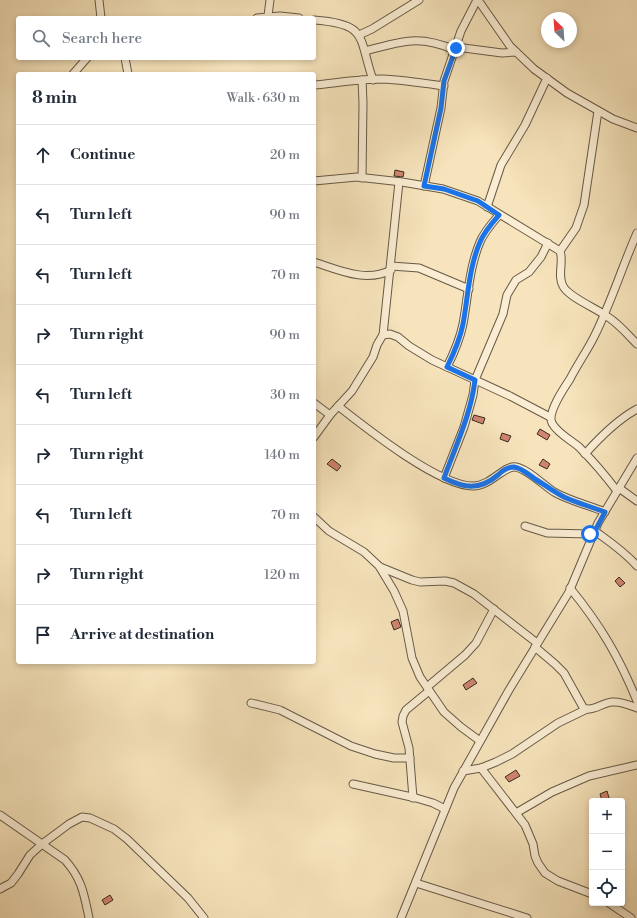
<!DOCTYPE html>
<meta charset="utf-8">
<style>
:root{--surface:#fff;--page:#f2f2f3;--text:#1f2937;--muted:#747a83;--line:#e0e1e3}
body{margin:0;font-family:"Libre Bodoni",serif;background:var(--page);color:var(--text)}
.controls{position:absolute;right:12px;bottom:12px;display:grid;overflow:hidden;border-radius:4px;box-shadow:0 2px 6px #0003}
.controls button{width:36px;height:36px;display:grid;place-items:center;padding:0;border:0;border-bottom:1px solid var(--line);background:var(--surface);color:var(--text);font:20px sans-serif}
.compass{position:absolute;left:541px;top:12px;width:36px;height:36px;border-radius:50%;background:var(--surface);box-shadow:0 2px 6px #0003;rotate:335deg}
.stop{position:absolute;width:12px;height:12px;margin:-9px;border:3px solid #1a73e8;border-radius:50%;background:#fff}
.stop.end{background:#1a73e8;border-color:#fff;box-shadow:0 1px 4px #0008}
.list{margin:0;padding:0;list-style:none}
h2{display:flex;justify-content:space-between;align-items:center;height:52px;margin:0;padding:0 16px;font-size:17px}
h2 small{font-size:13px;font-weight:400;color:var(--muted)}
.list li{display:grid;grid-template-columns:26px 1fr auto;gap:12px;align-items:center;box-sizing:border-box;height:60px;padding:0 16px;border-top:1px solid var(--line)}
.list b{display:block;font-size:15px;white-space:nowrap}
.list em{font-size:13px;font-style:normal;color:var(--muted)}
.icon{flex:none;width:22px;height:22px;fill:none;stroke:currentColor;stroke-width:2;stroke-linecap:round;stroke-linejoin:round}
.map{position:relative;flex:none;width:637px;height:918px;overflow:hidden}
.search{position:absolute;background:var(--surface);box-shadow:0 2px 6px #0003;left:16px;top:16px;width:300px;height:44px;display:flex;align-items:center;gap:10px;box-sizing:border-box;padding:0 14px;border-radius:4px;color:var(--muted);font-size:15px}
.panel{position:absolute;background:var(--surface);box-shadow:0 2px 6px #0003;left:16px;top:72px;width:300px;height:592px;border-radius:4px}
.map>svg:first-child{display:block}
</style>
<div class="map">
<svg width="637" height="918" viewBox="0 0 637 918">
<rect width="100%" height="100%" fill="#f7e4bc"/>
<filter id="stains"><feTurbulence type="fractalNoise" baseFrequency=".005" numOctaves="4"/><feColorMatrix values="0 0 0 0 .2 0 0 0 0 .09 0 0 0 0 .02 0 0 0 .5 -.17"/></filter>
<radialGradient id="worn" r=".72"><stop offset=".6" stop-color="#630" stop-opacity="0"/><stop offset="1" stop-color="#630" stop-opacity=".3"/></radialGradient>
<g fill="#d1846f" stroke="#362c20">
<path d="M395,170L404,172L403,177L394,176Z"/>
<path d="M474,415L485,418L483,424L472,420Z"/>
<path d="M540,429L550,435L547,440L537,434Z"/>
<path d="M502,433L511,436L508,442L500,439Z"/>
<path d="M332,459L341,466L337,471L327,464Z"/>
<path d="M543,459L550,464L547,469L539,465Z"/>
<path d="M619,577L625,583L620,587L615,581Z"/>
<path d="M398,619L401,627L394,630L391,622Z"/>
<path d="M473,678L477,683L466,690L463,685Z"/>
<path d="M516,770L520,776L509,782L505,777Z"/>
<path d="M607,791L610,801H602L600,794Z"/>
<path d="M110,895L113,900L105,905L102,900Z"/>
</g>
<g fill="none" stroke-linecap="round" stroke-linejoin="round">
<g stroke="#665a47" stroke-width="9">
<g id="minor">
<path d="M99,0L101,18"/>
<path d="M478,0L510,46L534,69L567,93L613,119L637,128"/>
<path d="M268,16L270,0"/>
<path d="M257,18L280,16L299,18"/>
<path d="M314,20C369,24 358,37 373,80"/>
<path d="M359,35L372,29L419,0"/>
<path d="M456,47L502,53L516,52"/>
<path d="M365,51C402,42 417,34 455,50"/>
<path d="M125,58L128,74"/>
<path d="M73,74L87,58"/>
<path d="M362,80L363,103L362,178"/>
<path d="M314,85C336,83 359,79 382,79C403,80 423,83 444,86"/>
<path d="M314,181L357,177L402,182L443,189L478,201L560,251C564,262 557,275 563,286C568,297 598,309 608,317C619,324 628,335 637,344"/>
<path d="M424,186L441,108L444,81L461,31L477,0"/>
<path d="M487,207L501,165L525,125L547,78"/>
<path d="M560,251L576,228L584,205L598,111"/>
<path d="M314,262C339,270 366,283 391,270"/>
<path d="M391,266L419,268L469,289"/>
<path d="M383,335L399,182"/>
<path d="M447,367C454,353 460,339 463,324C468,297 469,268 480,242C484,232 492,223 499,215"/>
<path d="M314,403L330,415"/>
<path d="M338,406C366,428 439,486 473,486C491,486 504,465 516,467C529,470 543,485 554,492C570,501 588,505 605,512"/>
<path d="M314,437L330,415L352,391L373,357L377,345L381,338L383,335L390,334L398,337L409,346L432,360L510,396L550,417"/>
<path d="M585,454C600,437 617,420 637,409"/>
<path d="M444,478L464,427L473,395L475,380L503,314L507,295L516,280L529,272L541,257L548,243"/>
<path d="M619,488L637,501"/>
<path d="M617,491C605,475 593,461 579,447C571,440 557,433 552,423C547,413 564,388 570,379C577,365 587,351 594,337C611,303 622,267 637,233"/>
<path d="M314,517L329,531L364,552L379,566L394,591L403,611L412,658L420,677L444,712L461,727L480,741"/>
<path d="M525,526L547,533L590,534L595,531C610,542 625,552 637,566"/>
<path d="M380,567L412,580L420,582L445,581L454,583L474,594L537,643"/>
<path d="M570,588C601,626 619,657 637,701"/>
<path d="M535,647L555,664L564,673L584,709C594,711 602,703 612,702C621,701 629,705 637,708"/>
<path d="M427,687L465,655L476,643L494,609"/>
<path d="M251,703L280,710L351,746L375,754L394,758H410"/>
<path d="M481,768L525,825L533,844L535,856L538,863L545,873L558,881L592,894"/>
<path d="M463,771L481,768L496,762L512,754L558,723L587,709"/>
<path d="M353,784L416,798L433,803L445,809"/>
<path d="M413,798L409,748L402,722L403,716L406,710L429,691"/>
<path d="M516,813L552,792L589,776L637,765"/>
<path d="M0,815L65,860C82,879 84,894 89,918"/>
<path d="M416,883L527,918"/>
<path d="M0,889L11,883L18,874L30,855L42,844L69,824L82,817L90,818L114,829L127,839L188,898L204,918"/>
<path d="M609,903L631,918"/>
<path d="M401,918L454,788L509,690L569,592L598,523L637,458"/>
</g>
</g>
<use href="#minor" stroke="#faedd3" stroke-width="7"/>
</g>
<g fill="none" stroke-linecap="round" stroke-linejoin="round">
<path stroke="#1a73e8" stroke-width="5" d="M456,48L444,81L441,108L424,186L444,189L478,201L499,215C492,223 484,232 480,242C469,267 468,297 463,324C460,339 454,353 447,367L475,380C471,414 456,445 444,478C464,488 479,491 498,475C502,471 508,467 514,467C522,468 529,475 535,479C545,485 554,492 564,497C577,503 592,507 605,512L595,531L590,534"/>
</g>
<rect width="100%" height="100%" filter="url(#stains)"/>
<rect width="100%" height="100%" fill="url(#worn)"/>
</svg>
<div class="controls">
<button>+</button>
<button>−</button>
<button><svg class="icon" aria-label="locate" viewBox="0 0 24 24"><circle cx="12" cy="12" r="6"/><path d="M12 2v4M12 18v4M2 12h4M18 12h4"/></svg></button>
</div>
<svg class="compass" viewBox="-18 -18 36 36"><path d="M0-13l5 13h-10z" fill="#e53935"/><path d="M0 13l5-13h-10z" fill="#747a83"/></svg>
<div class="stop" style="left:590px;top:534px"></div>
<div class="stop end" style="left:456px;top:48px"></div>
<div class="search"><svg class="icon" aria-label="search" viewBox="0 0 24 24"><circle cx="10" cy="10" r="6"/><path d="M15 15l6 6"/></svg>Search here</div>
<section class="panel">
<h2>8 min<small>Walk · 630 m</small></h2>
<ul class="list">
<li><svg class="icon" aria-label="ahead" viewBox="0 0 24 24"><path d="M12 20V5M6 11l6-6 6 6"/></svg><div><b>Continue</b></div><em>20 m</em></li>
<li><svg class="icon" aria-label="left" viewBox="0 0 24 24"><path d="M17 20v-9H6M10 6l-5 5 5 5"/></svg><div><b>Turn left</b></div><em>90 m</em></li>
<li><svg class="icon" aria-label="left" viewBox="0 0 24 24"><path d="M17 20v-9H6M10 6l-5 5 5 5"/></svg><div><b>Turn left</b></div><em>70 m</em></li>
<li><svg class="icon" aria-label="right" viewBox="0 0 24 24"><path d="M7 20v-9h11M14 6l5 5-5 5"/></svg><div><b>Turn right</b></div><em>90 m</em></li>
<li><svg class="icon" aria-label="left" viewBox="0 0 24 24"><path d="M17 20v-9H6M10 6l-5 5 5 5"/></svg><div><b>Turn left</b></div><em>30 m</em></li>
<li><svg class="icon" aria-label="right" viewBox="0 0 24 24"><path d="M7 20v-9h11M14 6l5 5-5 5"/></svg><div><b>Turn right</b></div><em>140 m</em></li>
<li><svg class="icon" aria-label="left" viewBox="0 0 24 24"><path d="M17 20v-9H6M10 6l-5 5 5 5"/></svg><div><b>Turn left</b></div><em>70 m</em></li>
<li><svg class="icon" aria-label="right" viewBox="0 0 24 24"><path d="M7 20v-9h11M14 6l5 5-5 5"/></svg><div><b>Turn right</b></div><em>120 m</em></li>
<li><svg class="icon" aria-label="arrive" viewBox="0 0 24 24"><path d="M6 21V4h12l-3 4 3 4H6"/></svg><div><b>Arrive at destination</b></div></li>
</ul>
</section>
</div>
